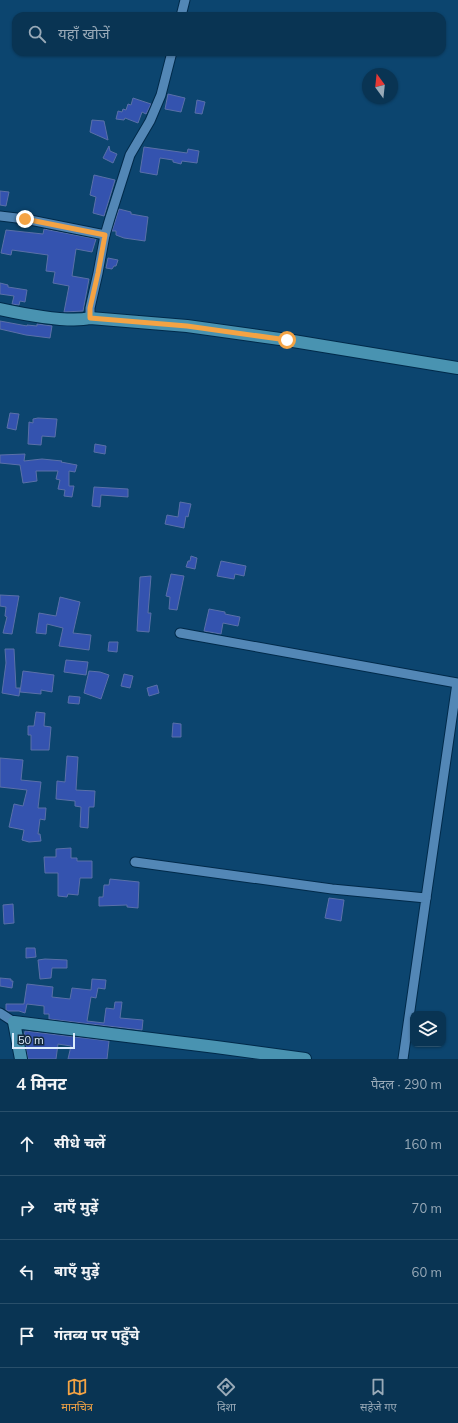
<!DOCTYPE html>
<html lang="hi">
<meta charset="utf-8">
<style>
:root{--surface:#093453;--page:#173f5d;--text:#f1f3f6;--muted:#99aab8;--line:#294f6a;--accent:#f4a344}
body{margin:0;font-family:Mulish,"Noto Sans Devanagari",sans-serif;background:var(--page);color:var(--text)}
.controls{position:absolute;right:12px;bottom:12px;display:grid;overflow:hidden;border-radius:8px;box-shadow:0 1px 3px #0004}
.controls button{width:36px;height:36px;display:grid;place-items:center;padding:0;border:0;border-bottom:1px solid var(--line);background:var(--surface);color:var(--text);font:20px sans-serif}
.compass{position:absolute;left:362px;top:68px;width:36px;height:36px;border-radius:50%;background:var(--surface);box-shadow:0 1px 3px #0004;rotate:345deg}
.scale{position:absolute;left:12px;bottom:10px;width:63px;box-sizing:border-box;padding-left:4px;border:2px solid #dcecfc;border-top:0;font-size:11px;line-height:14px;white-space:nowrap;color:#dcecfc;-webkit-text-stroke:3px #142a3d;paint-order:stroke}
.stop{position:absolute;width:12px;height:12px;margin:-9px;border:3px solid #f4a344;border-radius:50%;background:#fff}
.stop.end{background:#f4a344;border-color:#fff;box-shadow:0 1px 4px #0008}
.list{margin:0;padding:0;list-style:none}
h2{display:flex;justify-content:space-between;align-items:center;height:52px;margin:0;padding:0 16px;font-size:17px}
h2 small{font-size:13px;font-weight:400;color:var(--muted)}
.list li{display:grid;grid-template-columns:26px 1fr auto;gap:12px;align-items:center;box-sizing:border-box;height:64px;padding:0 16px;border-top:1px solid var(--line)}
.list b{display:block;font-size:15px;white-space:nowrap}
.list em{font-size:13px;font-style:normal;color:var(--muted)}
.icon{flex:none;width:22px;height:22px;fill:none;stroke:currentColor;stroke-width:2;stroke-linecap:round;stroke-linejoin:round}
.map{position:relative;flex:none;width:458px;height:1059px;overflow:hidden}
.search{position:absolute;background:var(--surface);box-shadow:0 1px 3px #0004;left:12px;right:12px;top:12px;height:44px;display:flex;align-items:center;gap:10px;box-sizing:border-box;padding:0 14px;border-radius:12px;color:var(--muted);font-size:15px}
.sheet{height:308px;background:var(--surface)}
nav{display:flex;justify-content:space-around;align-items:center;box-sizing:border-box;height:56px;border-top:1px solid var(--line);background:var(--surface);font-size:11px;color:var(--muted)}
nav a{display:grid;justify-items:center;gap:2px}
nav .on{color:var(--accent)}
.map>svg:first-child{display:block}
</style>
<div class="map">
<svg width="458" height="1059" viewBox="0 0 458 1059">
<rect width="100%" height="100%" fill="#0c456f"/>
<g fill="#3453af" stroke="#5a70a8">
<path d="M168,94L185,98L181,112L165,109Z"/>
<path d="M133,98L151,104L146,114L142,112L138,123L125,118L124,120L116,119L118,111L122,112L123,109L126,110L128,104L131,105Z"/>
<path d="M197,100L205,102L202,114L195,113Z"/>
<path d="M92,120L104,121L108,140L90,132Z"/>
<path d="M109,146L110,151L117,154L113,163L103,158Z"/>
<path d="M144,147L187,153L188,149L199,151L197,163L182,161L181,164L173,162V160L160,158L157,175L140,172Z"/>
<path d="M94,175L115,180L104,216L93,213L96,197L90,195Z"/>
<path d="M0,191L9,192L6,206L0,205Z"/>
<path d="M119,209L131,212V214L148,217L145,241L124,238L116,235V231H112Z"/>
<path d="M44,229L96,239L92,252L76,249L72,276L89,279L83,311L64,312L69,286L53,283L55,272L46,271L48,255L12,250L11,255L1,253L6,230L43,234Z"/>
<path d="M108,258L118,260L116,266H114L112,269L106,268Z"/>
<path d="M0,283L8,285V287L27,290L25,302L20,301L19,305L12,304L14,296L0,294Z"/>
<path d="M0,321L27,326V325L37,326V324L52,326L50,338L26,335L0,329Z"/>
<path d="M10,413L19,414L16,430L7,428Z"/>
<path d="M38,418L57,419L55,437L42,436L41,445L28,444L29,422L33,423V419Z"/>
<path d="M95,444L106,446L105,454L94,452Z"/>
<path d="M25,454L24,461L42,459L62,461L61,462L77,465L75,472L69,471V486H74L72,497L64,496L65,490L58,489L60,480L56,479L58,471H36L37,481L23,483L20,465L0,463V455Z"/>
<path d="M94,487L128,489V497L101,495L100,507L92,506Z"/>
<path d="M180,502L191,504L188,517L186,516L184,528L165,524L167,515L178,517Z"/>
<path d="M191,556L197,558L195,569L186,567L188,561H190Z"/>
<path d="M221,561L246,566L244,576L235,574L234,579L217,576Z"/>
<path d="M171,574L184,576L177,610L169,609L170,597L166,596Z"/>
<path d="M151,576L148,613H151L149,632L137,631L140,577Z"/>
<path d="M0,595L19,596L12,634L3,633L7,617L5,616L6,607L0,606Z"/>
<path d="M60,597L80,602L73,633L91,635L89,650L59,646L63,628L47,624L46,634L36,633L39,613L56,616Z"/>
<path d="M209,609L225,612V614L240,617L238,626L223,623L221,634L204,631Z"/>
<path d="M109,642H118L117,652L108,651Z"/>
<path d="M5,649H14L16,688H20L19,696L2,693L6,663Z"/>
<path d="M66,660L88,662L86,675L64,672Z"/>
<path d="M23,671L54,675L52,692L41,690V694L20,692Z"/>
<path d="M89,671L100,672L109,675L101,699L84,693Z"/>
<path d="M124,674L133,676L130,688L121,686Z"/>
<path d="M157,685L159,693L149,696L147,688Z"/>
<path d="M69,696L80,697L79,704L68,703Z"/>
<path d="M36,712L45,713L44,726L51,727L49,750H31V735H28V726H34Z"/>
<path d="M173,723L181,724V737H172Z"/>
<path d="M67,756L78,757L76,790L95,791L94,807H89L88,828L80,827L81,807L75,806V801L56,799L57,781L65,782Z"/>
<path d="M0,758L23,760L21,780L41,782L38,808H46L45,820L40,819L38,834H40L41,841L29,842L22,840L24,830L9,827L14,804L23,806L27,790L0,787Z"/>
<path d="M71,848V858H77V861H92V878H80L78,895L68,894L67,897L58,896V873H45L44,857H56V849Z"/>
<path d="M110,879L139,882L138,908L127,907V905L99,906V897H103L104,885H109Z"/>
<path d="M329,898L344,900L341,921L325,918Z"/>
<path d="M13,904L14,923L4,924L3,905Z"/>
<path d="M26,948H35L36,957L26,958Z"/>
<path d="M45,959L67,960V968H52L51,978L40,979L38,960Z"/>
<path d="M0,978L11,979V981H13L12,988L0,986Z"/>
<path d="M92,979L106,980L105,989L98,988L96,998L91,997L87,1021L104,1023L106,1008L114,1009L115,1002H122L120,1018L143,1020L142,1030L49,1019V1014H44V1006L27,1004L25,1013L19,1011H8L6,1010V1004H24L27,984L53,987L52,997L70,999L72,988L91,990Z"/>
<path d="M25,1031L109,1041L107,1059H68L71,1046L58,1044L56,1059H28L24,1037Z"/>
</g>
<g fill="none" stroke-linecap="round" stroke-linejoin="round">
<g stroke="#002a4a" stroke-width="11">
<g id="street">
<path d="M181,16L185,0"/>
<path d="M0,216L25,219L105,235"/>
<path d="M90,318V308L98,273L105,235L110,218L130,155L150,121L161,95L172,52"/>
<path d="M180,633L457,683L426,898"/>
<path d="M135,862L332,889L426,898L403,1059"/>
<path d="M0,1013L14,1022"/>
</g>
</g>
<g stroke="#002a4a" stroke-width="14">
<g id="secondary">
<path d="M0,309C23,314 68,323 90,318L187,326L287,340L458,368"/>
<path d="M21,1059L14,1022L216,1047L305,1059"/>
</g>
</g>
<use href="#street" stroke="#5387b6" stroke-width="9"/>
<use href="#secondary" stroke="#4993b1" stroke-width="12"/>
</g>
<g fill="none" stroke-linecap="round" stroke-linejoin="round">
<path stroke="#f4a344" stroke-width="5" d="M25,219L105,235L98,273L90,308V318L187,326L287,340"/>
</g>
</svg>
<div class="controls">
<button><svg class="icon" aria-label="layers" viewBox="0 0 24 24"><path d="M12 4l9 5-9 5-9-5zM3 14l9 5 9-5"/></svg></button>
</div>
<svg class="compass" viewBox="-18 -18 36 36"><path d="M0-13l5 13h-10z" fill="#e53935"/><path d="M0 13l5-13h-10z" fill="#99aab8"/></svg>
<div class="scale">50 m</div>
<div class="stop" style="left:287px;top:340px"></div>
<div class="stop end" style="left:25px;top:219px"></div>
<div class="search"><svg class="icon" aria-label="search" viewBox="0 0 24 24"><circle cx="10" cy="10" r="6"/><path d="M15 15l6 6"/></svg>यहाँ खोजें</div>
</div>
<section class="sheet">
<h2>4 मिनट<small>पैदल · 290 m</small></h2>
<ul class="list">
<li><svg class="icon" aria-label="ahead" viewBox="0 0 24 24"><path d="M12 20V5M6 11l6-6 6 6"/></svg><div><b>सीधे चलें</b></div><em>160 m</em></li>
<li><svg class="icon" aria-label="right" viewBox="0 0 24 24"><path d="M7 20v-9h11M14 6l5 5-5 5"/></svg><div><b>दाएँ मुड़ें</b></div><em>70 m</em></li>
<li><svg class="icon" aria-label="left" viewBox="0 0 24 24"><path d="M17 20v-9H6M10 6l-5 5 5 5"/></svg><div><b>बाएँ मुड़ें</b></div><em>60 m</em></li>
<li><svg class="icon" aria-label="arrive" viewBox="0 0 24 24"><path d="M6 21V4h12l-3 4 3 4H6"/></svg><div><b>गंतव्य पर पहुँचे</b></div></li>
</ul>
</section>
<nav>
<a class="on"><svg class="icon" aria-label="map" viewBox="0 0 24 24"><path d="M3 6l6-2 6 2 6-2v14l-6 2-6-2-6 2zM9 4v14M15 6v14"/></svg>मानचित्र</a>
<a><svg class="icon" aria-label="directions" viewBox="0 0 24 24"><path d="M12 3l9 9-9 9-9-9zM9 14v-3h6M13 9l2 2-2 2"/></svg>दिशा</a>
<a><svg class="icon" aria-label="saved" viewBox="0 0 24 24"><path d="M7 4h10v16l-5-4-5 4z"/></svg>सहेजे गए</a>
</nav>
